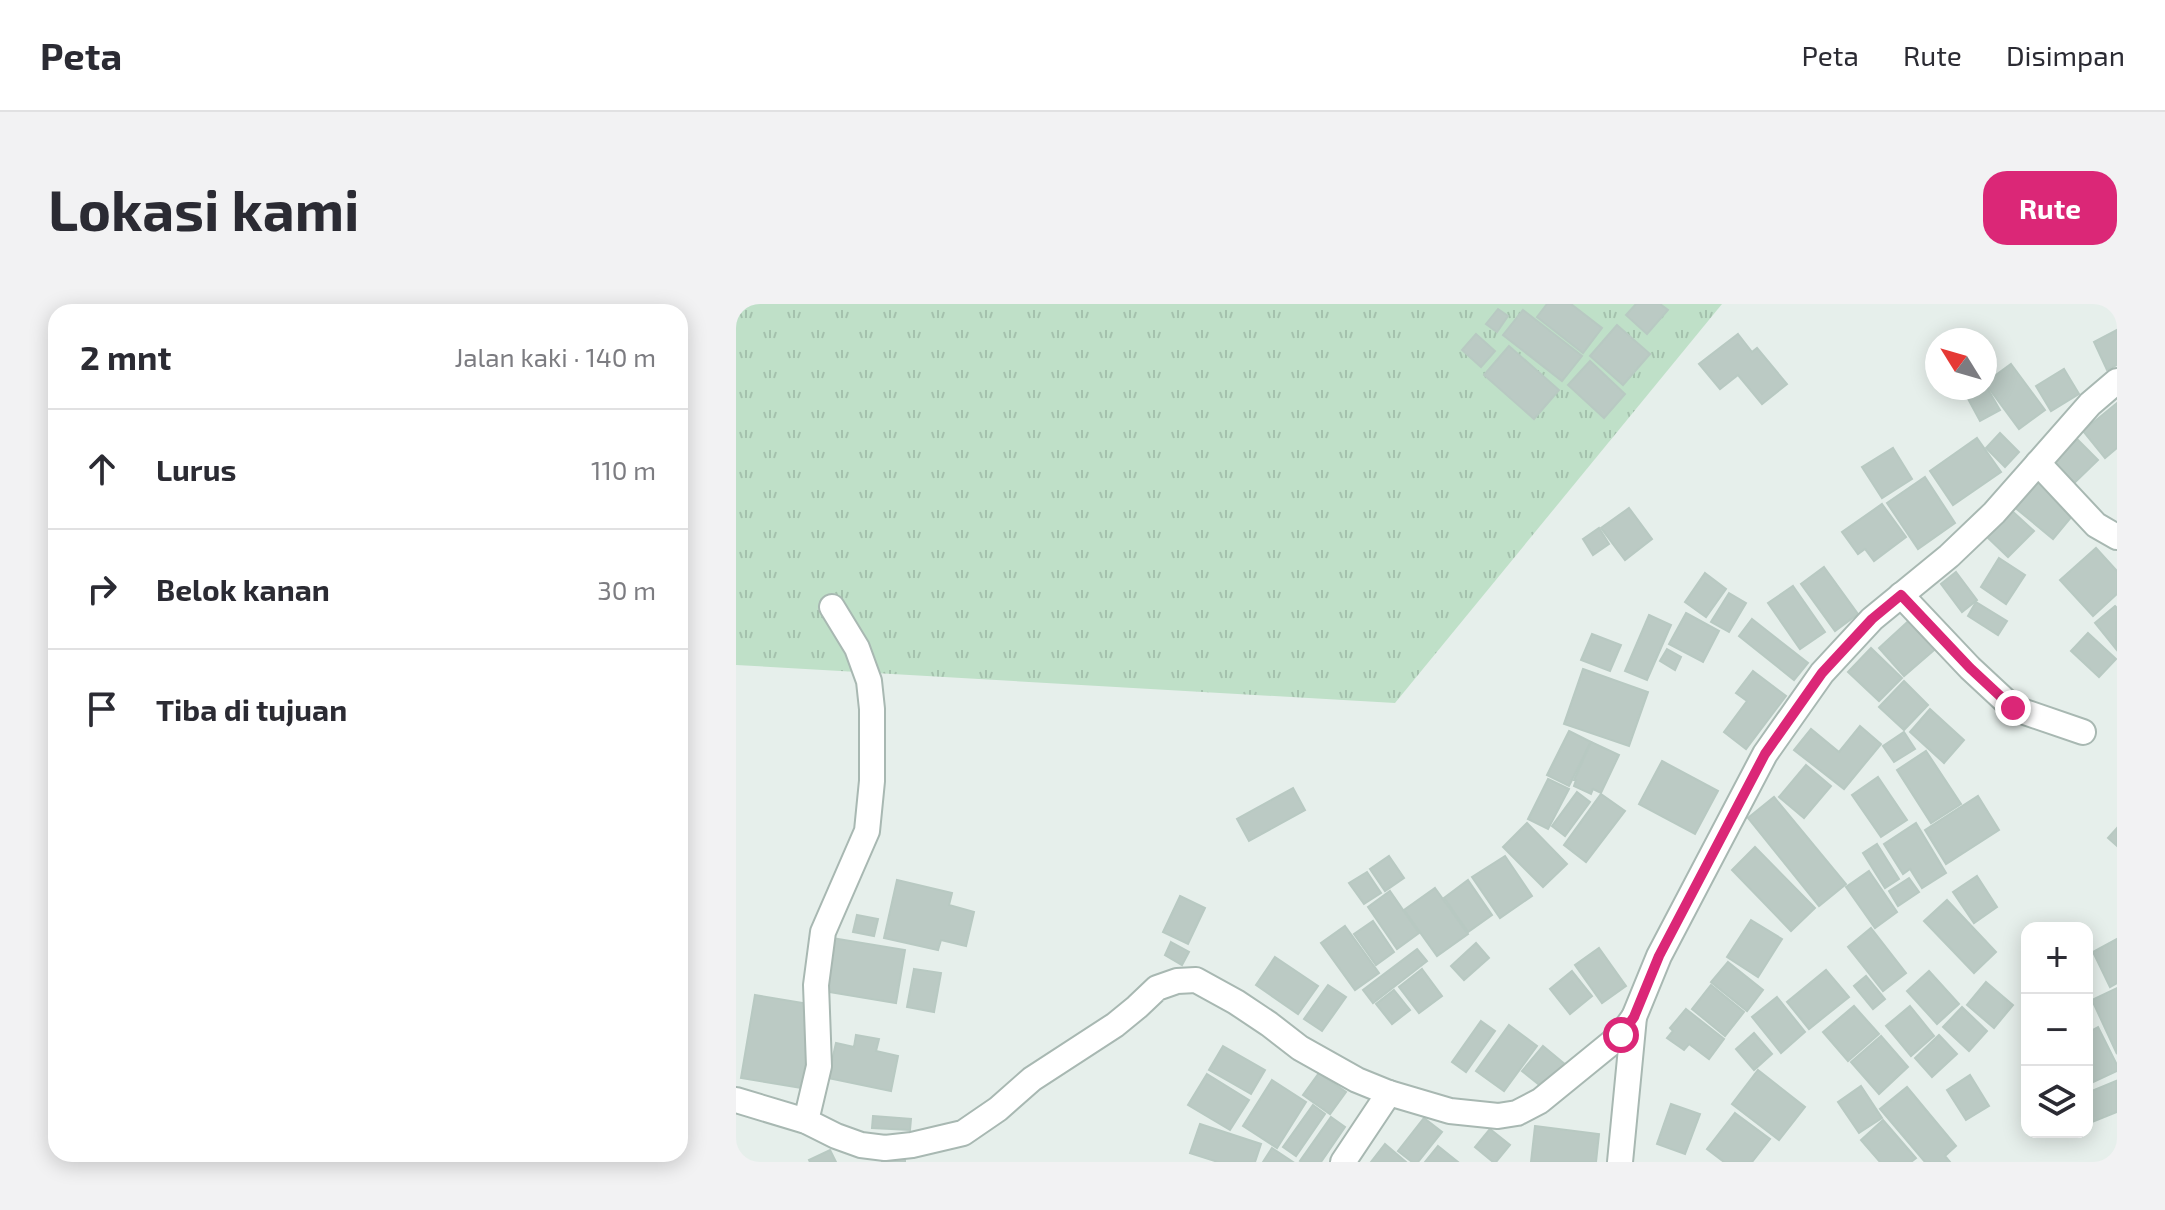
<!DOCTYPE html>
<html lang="id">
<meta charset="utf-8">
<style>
:root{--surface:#fff;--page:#f2f2f3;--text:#2b2b33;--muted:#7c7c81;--line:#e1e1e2;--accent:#db2777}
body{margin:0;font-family:"Exo 2",sans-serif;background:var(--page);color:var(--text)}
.controls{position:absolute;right:24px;bottom:24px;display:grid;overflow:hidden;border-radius:16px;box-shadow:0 4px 20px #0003}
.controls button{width:72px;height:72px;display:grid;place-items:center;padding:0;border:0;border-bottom:2px solid var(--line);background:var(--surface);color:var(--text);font:40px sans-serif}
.compass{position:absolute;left:1189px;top:24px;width:72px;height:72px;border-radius:50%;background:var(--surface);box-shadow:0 4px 20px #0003;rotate:307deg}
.stop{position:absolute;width:24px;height:24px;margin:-18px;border:6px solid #db2777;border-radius:50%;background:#fff}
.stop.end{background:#db2777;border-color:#fff;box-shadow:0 2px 8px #0008}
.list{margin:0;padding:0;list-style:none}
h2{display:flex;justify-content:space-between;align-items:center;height:104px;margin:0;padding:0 32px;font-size:34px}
h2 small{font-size:26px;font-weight:400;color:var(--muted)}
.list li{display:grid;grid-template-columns:52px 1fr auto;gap:24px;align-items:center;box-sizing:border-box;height:120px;padding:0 32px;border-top:2px solid var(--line)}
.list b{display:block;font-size:30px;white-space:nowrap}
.list em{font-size:26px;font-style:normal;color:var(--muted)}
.icon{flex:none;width:44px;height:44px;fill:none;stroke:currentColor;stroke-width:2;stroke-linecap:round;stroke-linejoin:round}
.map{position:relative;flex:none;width:1381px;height:858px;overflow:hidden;border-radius:24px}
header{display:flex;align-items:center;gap:48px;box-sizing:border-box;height:112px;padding:0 40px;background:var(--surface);border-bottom:2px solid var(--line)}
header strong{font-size:38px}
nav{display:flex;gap:44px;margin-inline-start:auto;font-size:28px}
.intro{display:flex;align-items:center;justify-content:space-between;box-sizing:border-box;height:192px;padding:0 48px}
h1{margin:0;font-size:56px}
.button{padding:20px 36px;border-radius:24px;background:var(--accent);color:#fff;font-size:28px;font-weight:700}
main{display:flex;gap:48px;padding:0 48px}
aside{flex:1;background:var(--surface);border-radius:24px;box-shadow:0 4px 20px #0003}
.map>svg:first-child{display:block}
</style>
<header>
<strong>Peta</strong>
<nav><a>Peta</a><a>Rute</a><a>Disimpan</a></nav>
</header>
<div class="intro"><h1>Lokasi kami</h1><a class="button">Rute</a></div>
<main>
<aside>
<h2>2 mnt<small>Jalan kaki · 140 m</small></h2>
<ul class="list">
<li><svg class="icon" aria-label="ahead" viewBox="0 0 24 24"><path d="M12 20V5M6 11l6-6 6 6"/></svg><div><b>Lurus</b></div><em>110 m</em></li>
<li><svg class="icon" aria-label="right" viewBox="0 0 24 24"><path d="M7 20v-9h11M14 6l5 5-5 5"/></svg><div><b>Belok kanan</b></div><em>30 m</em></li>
<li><svg class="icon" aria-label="arrive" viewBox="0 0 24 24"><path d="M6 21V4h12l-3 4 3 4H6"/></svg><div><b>Tiba di tujuan</b></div></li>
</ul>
</aside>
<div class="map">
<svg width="1381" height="858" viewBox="0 0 1381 858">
<defs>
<pattern id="grass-tufts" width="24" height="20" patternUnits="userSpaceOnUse" patternTransform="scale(2)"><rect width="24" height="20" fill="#bfe0c8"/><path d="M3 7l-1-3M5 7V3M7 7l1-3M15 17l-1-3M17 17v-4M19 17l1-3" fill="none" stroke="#a4c1ad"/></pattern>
</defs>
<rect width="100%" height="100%" fill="#e6efeb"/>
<path fill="url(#grass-tufts)" d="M0,0H986L659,399L0,361Z"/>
<g fill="#bbcac4" stroke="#b8c9c2" stroke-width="2">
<path d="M811,0H835L866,24L847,49L801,13Z"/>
<path d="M900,0H924L932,6L911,30L890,11Z"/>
<path d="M762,5L772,12L761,28L750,20Z"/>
<path d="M787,6L846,52L826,77L767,31Z"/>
<path d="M881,21L914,50L887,81L854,52Z"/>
<path d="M1381,26V61L1371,66L1358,38Z"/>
<path d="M740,30L759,47L745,63L726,46Z"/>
<path d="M1002,30L1016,48L1021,44L1051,80L1026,100L1002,71L984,85L963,60Z"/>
<path d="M773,42L823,86L798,115L748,71Z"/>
<path d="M854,57L889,90L868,114L832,81Z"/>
<path d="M1275,60L1309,106L1283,125L1249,79Z"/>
<path d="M1328,65L1343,90L1315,107L1300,82Z"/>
<path d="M1250,82L1264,106L1244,117L1231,93Z"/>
<path d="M1381,99V144L1369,154L1347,127Z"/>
<path d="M1264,129L1283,148L1269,163L1250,144Z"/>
<path d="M1241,134L1265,168L1217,201L1194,167Z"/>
<path d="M1341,135L1362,156L1333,184L1312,163Z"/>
<path d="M1157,144L1176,175L1146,194L1126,163Z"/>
<path d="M1301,172L1342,205L1317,235L1277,202Z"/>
<path d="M1189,173L1219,219L1182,245L1151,199Z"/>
<path d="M1146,200L1170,233L1138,257L1129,245L1122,250L1106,228Z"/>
<path d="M893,204L916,235L889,256L865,224Z"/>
<path d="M1275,206L1298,227L1272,253L1250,232Z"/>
<path d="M863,224L873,240L857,251L847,235Z"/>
<path d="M1360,244L1381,267V290L1357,312L1324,276Z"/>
<path d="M1263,254L1289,271L1270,300L1245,283Z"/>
<path d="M1088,263L1122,310L1099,327L1065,280Z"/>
<path d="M1220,268L1241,296L1226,308L1205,280Z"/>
<path d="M969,269L990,285L970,313L949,298Z"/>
<path d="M1057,282L1089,328L1064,345L1032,299Z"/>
<path d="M993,289L1010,299L993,328L975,318Z"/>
<path d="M1240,298L1271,317L1262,331L1232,312Z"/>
<path d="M1379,302L1381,304L1380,345L1359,319Z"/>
<path d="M950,309L983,327L967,358L933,340Z"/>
<path d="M913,311L935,321L911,376L889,367Z"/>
<path d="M1178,312L1204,341L1168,372L1143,344Z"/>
<path d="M1016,315L1072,359L1058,376L1003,332Z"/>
<path d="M1352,329L1380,355L1363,373L1335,347Z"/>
<path d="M856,330L885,341L874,367L845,356Z"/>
<path d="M1135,344L1166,374L1143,397L1112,368Z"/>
<path d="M931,345L945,353L939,366L924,357Z"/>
<path d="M847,365L912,388L893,442L828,420Z"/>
<path d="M1017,367L1050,392L1010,445L988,428L1011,397L1000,389Z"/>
<path d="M1168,377L1192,401L1168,426L1143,403Z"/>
<path d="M1194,405L1228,436L1208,459L1174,428Z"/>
<path d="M1124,422L1145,440L1108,485L1058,446L1075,425L1103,448Z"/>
<path d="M833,427L855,438L833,482L811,471Z"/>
<path d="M1168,428L1179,445L1158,458L1147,442Z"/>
<path d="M855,438L883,451L865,489L857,485L855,490L838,482L840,476H838Z"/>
<path d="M1190,447L1225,500L1195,519L1161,466Z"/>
<path d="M926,457L982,487L959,530L903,500Z"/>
<path d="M1070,461L1095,482L1068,514L1043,493Z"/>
<path d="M1142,473L1171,516L1145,533L1116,491Z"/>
<path d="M812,475L833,485L812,525L792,515Z"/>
<path d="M557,484L569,506L513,537L501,515Z"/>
<path d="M841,488L854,498L829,532L816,522Z"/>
<path d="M865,490L889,507L850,558L828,541Z"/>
<path d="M1242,492L1263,526L1210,560L1189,526Z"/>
<path d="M1038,493L1110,580L1083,602L1012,514Z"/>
<path d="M791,519L831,560L807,583L767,543Z"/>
<path d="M1180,519L1210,569L1186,584L1174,565L1167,570L1148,540Z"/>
<path d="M1381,524V542L1372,534Z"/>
<path d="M1141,540L1163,575L1149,584L1127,549Z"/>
<path d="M1019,543L1079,604L1055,627L996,566Z"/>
<path d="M653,552L668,574L649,587L634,565Z"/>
<path d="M769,552L796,592L764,614L736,573Z"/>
<path d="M1133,567L1161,608L1139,624L1110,583Z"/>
<path d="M631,568L645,589L628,600L613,579Z"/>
<path d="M1241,572L1261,603L1238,619L1217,588Z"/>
<path d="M1173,574L1183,588L1162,602L1153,587Z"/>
<path d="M161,576L216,589L213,601L238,608L230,642L205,636L202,646L148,634Z"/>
<path d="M732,576L756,611L732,628L708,594Z"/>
<path d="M699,584L732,630L701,652L668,606Z"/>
<path d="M654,587L683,629L661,645L632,603Z"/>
<path d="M444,592L469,604L452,640L427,628Z"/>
<path d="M1211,596L1260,648L1238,669L1188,617Z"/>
<path d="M121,611L142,615L138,632L117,628Z"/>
<path d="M1015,616L1046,635L1022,673L991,653Z"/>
<path d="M637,617L658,648L640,661L618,630Z"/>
<path d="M609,622L643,669L619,686L585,639Z"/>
<path d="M1135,624L1170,669L1147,687L1112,643Z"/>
<path d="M96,634L169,646L160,699L87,687Z"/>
<path d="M1381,635V679L1374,683L1357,648Z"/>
<path d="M435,638L453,648L446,661L429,651Z"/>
<path d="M740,639L753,654L728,676L715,662Z"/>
<path d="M863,644L890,682L866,699L839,661Z"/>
<path d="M681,645L691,657L637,699L627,686Z"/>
<path d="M539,653L582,682L562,710L520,681Z"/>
<path d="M992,658L1027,686L1011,707L975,678Z"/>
<path d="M178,665L205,669L198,708L171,703Z"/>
<path d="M686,665L706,692L683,709L663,683Z"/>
<path d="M1090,666L1113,693L1073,725L1051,698Z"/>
<path d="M836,667L856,692L834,710L814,685Z"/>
<path d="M1193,667L1223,700L1201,720L1171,687Z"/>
<path d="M1130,672L1149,695L1137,705L1118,682Z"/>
<path d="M1250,678L1277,701L1258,724L1231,701Z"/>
<path d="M592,681L610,693L586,727L568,715Z"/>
<path d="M975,681L1008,708L989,732L956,705Z"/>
<path d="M1381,684V750L1356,696Z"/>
<path d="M658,686L674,706L656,720L640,700Z"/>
<path d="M19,691L79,701L66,784L5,774Z"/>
<path d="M1041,693L1069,728L1045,749L1016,713Z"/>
<path d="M1118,702L1143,730L1112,757L1087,728Z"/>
<path d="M1174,702L1198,732L1175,752L1150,722Z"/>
<path d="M1226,703L1251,727L1233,747L1207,723Z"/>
<path d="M950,705L988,735L973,755L953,740L948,746L931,734L937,727L934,724Z"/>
<path d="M745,717L759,727L730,768L716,758Z"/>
<path d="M773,721L801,742L768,787L740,767Z"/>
<path d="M1362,723L1381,761V767L1351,781V729Z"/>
<path d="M1018,729L1036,750L1018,766L1000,745Z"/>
<path d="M120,731L143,735L140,747L162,752L155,787L92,774L100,739L118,743Z"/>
<path d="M1203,731L1221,750L1196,773L1179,754Z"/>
<path d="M1145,732L1172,763L1143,790L1115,758Z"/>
<path d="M487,742L529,766L515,790L473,766Z"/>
<path d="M807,742L831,762L811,787L786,767Z"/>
<path d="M1022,766L1069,803L1043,836L996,800Z"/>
<path d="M583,769L610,788L594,810L567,791Z"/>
<path d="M471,770L513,796L494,826L452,801Z"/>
<path d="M1234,771L1253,802L1230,816L1211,786Z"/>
<path d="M536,776L570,798L541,844L507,822Z"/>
<path d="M1380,777L1381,808L1351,820V789Z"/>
<path d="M1125,782L1146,814L1123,829L1102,798Z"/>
<path d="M1171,783L1220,842L1209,852L1214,858H1189L1144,805Z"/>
<path d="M935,800L964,810L949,850L921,840Z"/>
<path d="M577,801L589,810L560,852L547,843Z"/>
<path d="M999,809L1034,835L1016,858H988L971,845Z"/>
<path d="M137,812L175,815L174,826L136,824Z"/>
<path d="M595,813L609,823L585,858H566L564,857Z"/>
<path d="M688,814L706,828L682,858H676L662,847Z"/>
<path d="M1147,816L1180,854L1175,858H1144L1125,836Z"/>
<path d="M464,820L525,840L519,858H482L454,849Z"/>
<path d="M799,822L863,830L860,858H795Z"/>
<path d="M754,825L774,841L760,858H757L739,843Z"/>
<path d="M649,840L670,858H635Z"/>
<path d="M702,842L722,858H689Z"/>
<path d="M536,844L557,858H527Z"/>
<path d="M94,846L100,858H74L73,856Z"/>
<rect x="146" y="850" width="23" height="8"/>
</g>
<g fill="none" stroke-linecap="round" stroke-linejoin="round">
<g stroke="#a8b8b2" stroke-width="28">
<g id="minor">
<path d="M1302,159L1360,221L1381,233"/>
<path d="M1165,291L1234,364L1277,404L1347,428"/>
<path d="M0,796L70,817L100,832L125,841L149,844L176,841L227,829L262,805L296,775L379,721L401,703L421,684L441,677L460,676L500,698L533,720L564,744L621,776L653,789L714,807L762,812L781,809L804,797L885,731L898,713"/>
<path d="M70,817L83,762L80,681L87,628L131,527L136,477V405L133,377L121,344L96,303"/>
<path d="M607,858L653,789"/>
<path d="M884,858L898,713L923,652L1029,450L1086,369L1136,315L1213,252L1258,209L1354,100L1381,77"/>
</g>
</g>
<use href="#minor" stroke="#fff" stroke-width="24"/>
</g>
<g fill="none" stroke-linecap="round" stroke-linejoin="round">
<path stroke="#db2777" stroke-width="10" d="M885,731L898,713L923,652L1029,450L1086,369L1136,315L1165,291L1234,364L1277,404"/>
</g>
</svg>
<div class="controls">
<button>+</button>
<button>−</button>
<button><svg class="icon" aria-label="layers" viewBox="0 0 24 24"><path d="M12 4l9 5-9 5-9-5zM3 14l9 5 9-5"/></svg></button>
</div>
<svg class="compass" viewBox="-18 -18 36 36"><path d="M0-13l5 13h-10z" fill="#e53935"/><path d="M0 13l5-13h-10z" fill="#7c7c81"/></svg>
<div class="stop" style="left:885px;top:731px"></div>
<div class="stop end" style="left:1277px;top:404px"></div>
</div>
</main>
